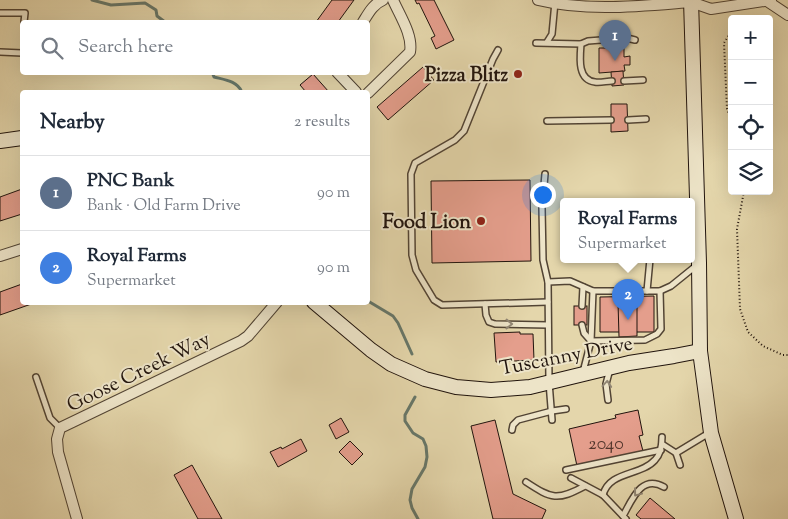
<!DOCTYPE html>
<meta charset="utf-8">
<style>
:root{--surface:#fff;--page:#f6f6f7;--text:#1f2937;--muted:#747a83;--line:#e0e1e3;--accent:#ea580c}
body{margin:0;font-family:"Sorts Mill Goudy",serif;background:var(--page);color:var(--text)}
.controls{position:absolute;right:15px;top:15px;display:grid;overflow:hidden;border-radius:5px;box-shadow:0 5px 20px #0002}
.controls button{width:45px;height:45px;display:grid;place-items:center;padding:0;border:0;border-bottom:1px solid var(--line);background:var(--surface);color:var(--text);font:25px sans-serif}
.you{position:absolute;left:542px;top:194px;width:18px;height:18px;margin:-12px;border:4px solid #fff;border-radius:50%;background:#1a73e8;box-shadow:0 0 0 8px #1a73e833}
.badge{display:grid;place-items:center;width:32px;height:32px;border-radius:50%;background:var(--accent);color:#fff;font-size:16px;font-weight:700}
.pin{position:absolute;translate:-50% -41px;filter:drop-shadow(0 1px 2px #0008)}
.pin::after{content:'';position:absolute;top:26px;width:18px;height:15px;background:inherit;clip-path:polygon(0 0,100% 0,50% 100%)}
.popup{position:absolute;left:560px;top:198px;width:135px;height:65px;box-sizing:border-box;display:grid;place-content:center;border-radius:5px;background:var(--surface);filter:drop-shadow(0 1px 4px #0005);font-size:16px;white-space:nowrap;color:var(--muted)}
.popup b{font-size:19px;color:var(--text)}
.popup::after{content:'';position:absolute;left:50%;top:100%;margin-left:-10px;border:10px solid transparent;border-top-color:var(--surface)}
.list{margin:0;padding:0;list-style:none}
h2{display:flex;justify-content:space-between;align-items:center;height:65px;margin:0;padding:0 20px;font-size:21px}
h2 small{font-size:16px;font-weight:400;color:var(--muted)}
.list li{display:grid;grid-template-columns:32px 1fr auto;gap:15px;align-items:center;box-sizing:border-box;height:75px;padding:0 20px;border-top:1px solid var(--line)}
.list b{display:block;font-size:19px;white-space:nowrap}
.list p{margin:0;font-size:16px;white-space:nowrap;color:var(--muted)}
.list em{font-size:16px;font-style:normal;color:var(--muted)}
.icon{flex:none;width:28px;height:28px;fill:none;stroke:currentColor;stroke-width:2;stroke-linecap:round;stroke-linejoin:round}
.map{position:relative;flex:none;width:788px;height:519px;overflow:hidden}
.search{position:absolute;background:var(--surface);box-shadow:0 5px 20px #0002;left:20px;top:20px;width:350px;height:55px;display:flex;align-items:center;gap:12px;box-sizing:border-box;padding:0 18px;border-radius:5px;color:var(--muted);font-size:19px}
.panel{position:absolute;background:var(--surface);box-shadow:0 5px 20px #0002;left:20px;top:90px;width:350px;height:215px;border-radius:5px}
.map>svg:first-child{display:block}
</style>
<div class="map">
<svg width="788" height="519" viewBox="0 0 788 519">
<rect width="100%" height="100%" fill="#e4d6ab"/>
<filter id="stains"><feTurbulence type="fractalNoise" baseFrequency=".004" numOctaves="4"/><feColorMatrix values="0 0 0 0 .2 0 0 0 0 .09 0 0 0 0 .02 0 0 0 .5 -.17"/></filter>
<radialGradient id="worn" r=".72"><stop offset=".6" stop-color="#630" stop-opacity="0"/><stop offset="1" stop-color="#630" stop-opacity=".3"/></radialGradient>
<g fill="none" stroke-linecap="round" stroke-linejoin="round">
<g stroke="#677769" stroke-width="3">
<path d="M92,0L111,5L145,3L156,10L157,16L165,22"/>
<path d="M212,72L214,77C226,80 237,81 242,92"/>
<path d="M368,301L393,316L398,323L412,354"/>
<path d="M415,397L405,415V421L413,433L423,439L426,446L427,457L425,467L412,489L410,500L412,508L418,519"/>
</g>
</g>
<g fill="#e49e8c" stroke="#21140d">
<path d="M332,0H354L338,22H316Z"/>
<path d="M415,0H434L454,40L436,49L431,38L435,36L419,3L417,4Z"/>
<path d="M599,48H624V57L630,56V65H624L625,71L599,73Z"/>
<path d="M423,67L434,80L388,120L377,107Z"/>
<path d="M623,71L624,85L612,86L611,72Z"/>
<path d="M313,74L329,92H306L300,85Z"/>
<path d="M611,104H627L628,131L611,132Z"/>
<path d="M530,180L531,261L432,263L431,181Z"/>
<path d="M22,189V214L0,221V197Z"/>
<path d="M22,284V302H37L0,315V292Z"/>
<path d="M654,296V332H600V297Z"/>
<path d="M618,302H637V336L619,337Z"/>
<rect x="574" y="306" width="13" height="19"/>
<path d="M520,332V334H533L534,360L496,362L494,333Z"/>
<path d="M638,410L643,435L639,436L643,451L577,466L569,429L616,418L615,415Z"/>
<path d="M341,418L349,432L336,439L329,425Z"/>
<path d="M495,420L513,494L546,510L542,519H493L471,426Z"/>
<path d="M301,439L307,451L278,467L270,452L281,447L282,449Z"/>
<path d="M350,441L363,454L352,465L339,452Z"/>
<path d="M192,465L222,519H198L174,475Z"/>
<path d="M650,498L675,519H641L636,515Z"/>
</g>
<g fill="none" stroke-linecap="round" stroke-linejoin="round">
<g stroke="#524434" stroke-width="8">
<g id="lane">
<path d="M0,13H25L24,22"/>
<path d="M547,42L552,34L555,2"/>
<path d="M536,43L581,44L588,41L627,38L635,40"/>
<path d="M581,44C580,57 577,80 595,82C600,83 607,81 612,81"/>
<path d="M498,50L493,59L464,131L455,140L415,163L411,174L412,255L416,270L434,300L442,305L548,302"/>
<path d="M0,52L22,53"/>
<path d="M624,81L643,80"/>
<path d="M628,120L646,119"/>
<path d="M547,121L611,120"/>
<path d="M545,174L542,208L543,260L548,282L549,382L552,420"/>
<path d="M548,282L570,281L593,291H660L671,286L697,265"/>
<path d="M647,291L650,259"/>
<path d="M485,304L486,315L489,322L495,324L548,325"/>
<path d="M582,306L583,287"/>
<path d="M582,325L584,333L591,341L645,340L657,334L661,329L660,291"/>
<path d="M583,372L591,341L593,291"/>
<path d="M36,377L50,418L60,428"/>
<path d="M608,400L606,384L610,369"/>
<path d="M512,430L513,425L518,420L552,411L566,409"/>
<path d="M662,444L676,453"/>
<path d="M680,465L676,453L709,433"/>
<path d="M566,470L661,450"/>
<path d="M571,478L603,495L623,516"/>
<path d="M526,482C552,499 557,501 585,486"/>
<path d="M603,495C609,471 641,476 655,460C661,454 662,445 662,437"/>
<path d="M626,519L623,516C632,500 641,474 664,487"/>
</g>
</g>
<g stroke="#524434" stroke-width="12">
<g id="street">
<path d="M538,0C588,12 640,6 691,2L695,0"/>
<path d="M767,1L788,15"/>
<path d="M691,2L711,9L771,0"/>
<path d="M363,22C368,14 373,4 383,0"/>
<path d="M337,72L356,92"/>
<path d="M368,93L410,52C413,35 400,16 393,0"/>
<path d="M0,256L22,249"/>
<path d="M77,519L58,452L57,439L60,428L241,341L248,336L277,302"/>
</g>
</g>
<g stroke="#21140d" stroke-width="16">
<g id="secondary">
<path d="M691,0L699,263L700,351L711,433L736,519"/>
<path d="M0,141L22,138"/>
<path d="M314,302L371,350L391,364L425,379L456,387L491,390L530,387L629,363L674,356L700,351"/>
</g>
</g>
<g stroke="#21140d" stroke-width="2" stroke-dasharray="1 2.5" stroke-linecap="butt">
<path d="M732,30L724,43L727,109L732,122"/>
<path d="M744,191L737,229L740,309L748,332L763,346L783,355H788"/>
</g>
<use href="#lane" stroke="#ede4c8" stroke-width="5"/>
<use href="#street" stroke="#ede4c8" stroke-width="10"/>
<use href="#secondary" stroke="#ede4c8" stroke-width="14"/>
</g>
<defs><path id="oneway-chevron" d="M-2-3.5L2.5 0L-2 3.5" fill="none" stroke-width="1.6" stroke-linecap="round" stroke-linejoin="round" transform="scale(1.25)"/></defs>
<g stroke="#918674">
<use href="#oneway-chevron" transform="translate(509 324) rotate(1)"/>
<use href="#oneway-chevron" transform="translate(607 384) rotate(-85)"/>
<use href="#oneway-chevron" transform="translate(637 493) rotate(127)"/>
</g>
<g fill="#8f2418" stroke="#ede4c8" stroke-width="2">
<circle cx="518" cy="74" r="5"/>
<circle cx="481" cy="221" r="5"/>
</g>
<g text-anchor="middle" stroke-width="4" stroke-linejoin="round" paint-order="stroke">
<g font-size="18" fill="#52362d">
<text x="606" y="449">2040</text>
</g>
<g font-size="20" font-weight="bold" fill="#21140d" stroke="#ede4c8" text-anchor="end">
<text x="508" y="81">Pizza Blitz</text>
<text x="471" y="228">Food Lion</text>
</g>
<g font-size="20" fill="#21140d" stroke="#ede4c8">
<text transform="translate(566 355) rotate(-11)" y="7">Tuscanny Drive</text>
<text transform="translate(138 371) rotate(-26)" y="7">Goose Creek Way</text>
</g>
</g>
<rect width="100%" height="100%" filter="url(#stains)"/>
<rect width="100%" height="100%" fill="url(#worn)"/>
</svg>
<div class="controls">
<button>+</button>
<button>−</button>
<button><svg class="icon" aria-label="locate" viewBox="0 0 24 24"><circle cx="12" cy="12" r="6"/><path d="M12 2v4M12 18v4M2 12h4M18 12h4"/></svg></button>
<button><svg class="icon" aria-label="layers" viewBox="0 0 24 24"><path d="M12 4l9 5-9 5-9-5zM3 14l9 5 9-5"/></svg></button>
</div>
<div class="you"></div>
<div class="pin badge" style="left:615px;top:61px;background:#5c6f8a">1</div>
<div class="pin badge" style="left:628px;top:320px;background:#3f7fe0">2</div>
<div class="popup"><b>Royal Farms</b>Supermarket</div>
<div class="search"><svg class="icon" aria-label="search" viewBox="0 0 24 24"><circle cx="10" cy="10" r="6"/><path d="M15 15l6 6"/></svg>Search here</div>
<section class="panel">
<h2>Nearby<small>2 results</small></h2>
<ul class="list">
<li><span class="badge" style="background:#5c6f8a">1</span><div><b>PNC Bank</b><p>Bank · Old Farm Drive</p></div><em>90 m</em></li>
<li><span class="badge" style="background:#3f7fe0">2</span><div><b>Royal Farms</b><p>Supermarket</p></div><em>90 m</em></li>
</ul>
</section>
</div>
